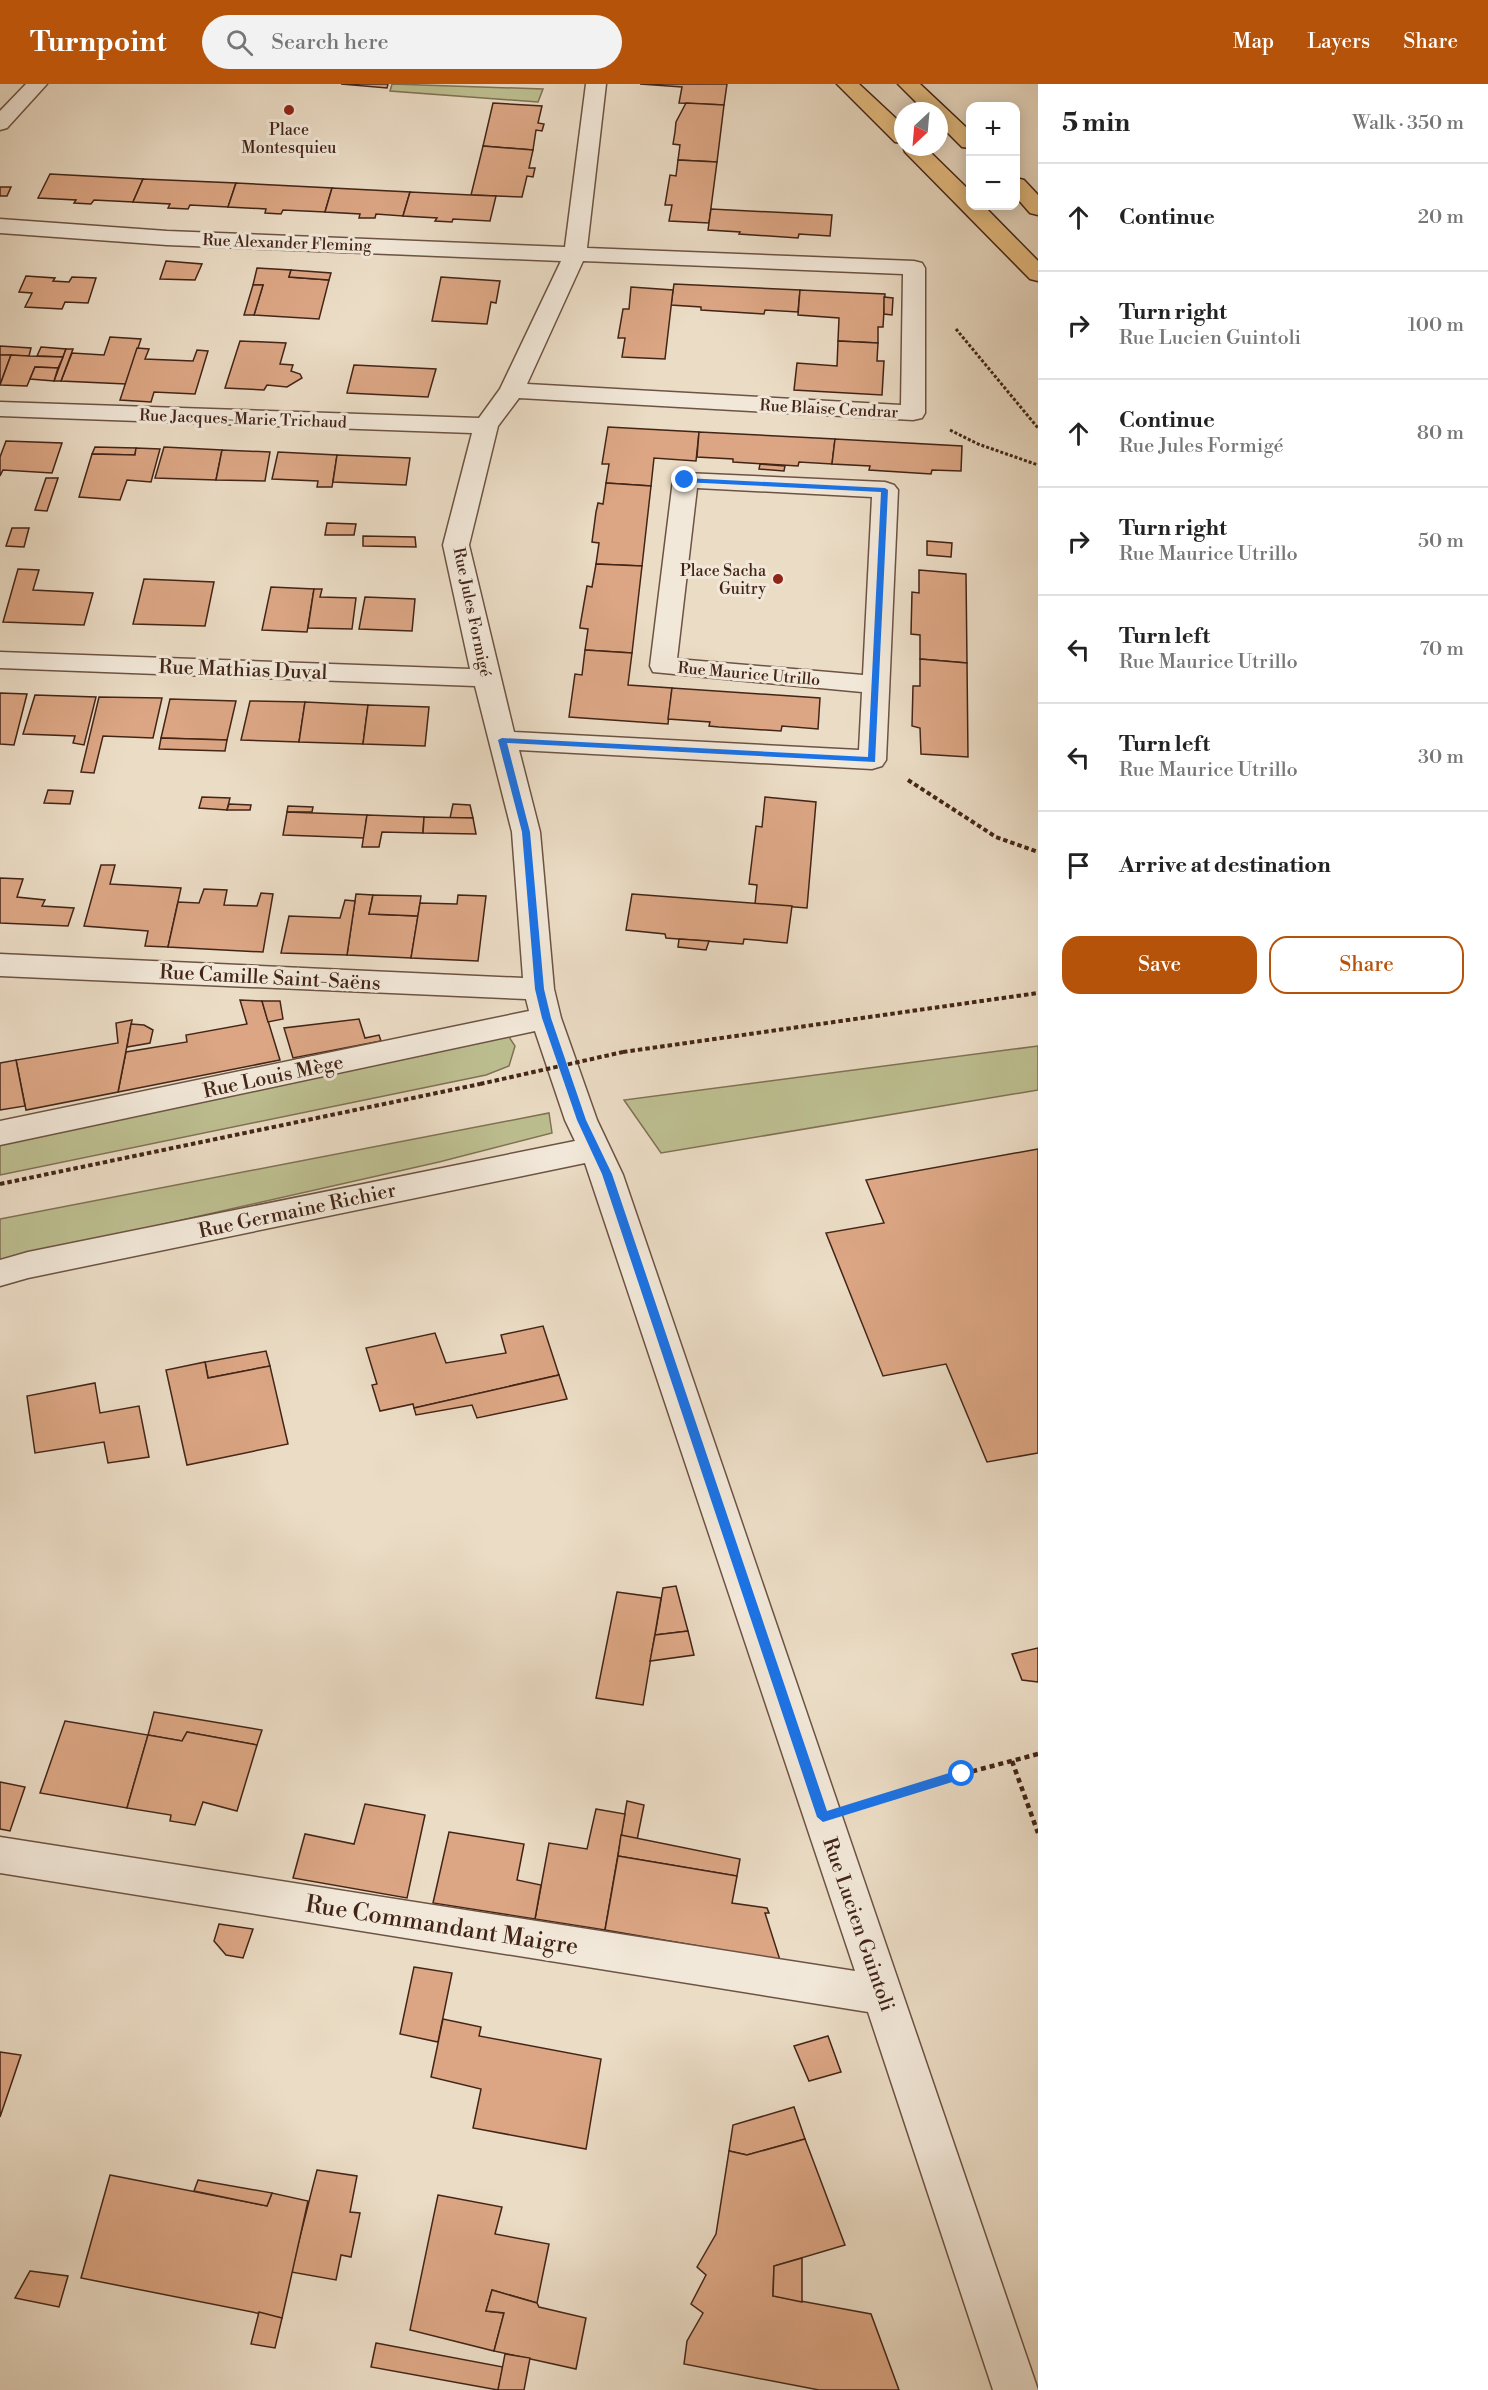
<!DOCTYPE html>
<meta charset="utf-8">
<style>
:root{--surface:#fff;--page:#f2f2f2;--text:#222;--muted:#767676;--line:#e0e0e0;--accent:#b45309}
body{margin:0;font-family:"Libre Bodoni",serif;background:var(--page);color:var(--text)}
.controls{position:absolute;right:18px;top:18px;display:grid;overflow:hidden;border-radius:12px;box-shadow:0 3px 15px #0003}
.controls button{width:54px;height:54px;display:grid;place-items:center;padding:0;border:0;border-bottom:2px solid var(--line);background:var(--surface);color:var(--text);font:30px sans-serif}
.compass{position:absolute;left:894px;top:18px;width:54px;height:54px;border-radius:50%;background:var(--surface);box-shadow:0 3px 15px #0003;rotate:206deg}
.stop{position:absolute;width:18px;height:18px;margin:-14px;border:4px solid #1a73e8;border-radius:50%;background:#fff}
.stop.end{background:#1a73e8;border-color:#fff;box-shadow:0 2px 6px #0008}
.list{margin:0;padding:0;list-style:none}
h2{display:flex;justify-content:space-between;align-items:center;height:78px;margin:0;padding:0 24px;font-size:26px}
h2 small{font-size:20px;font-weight:400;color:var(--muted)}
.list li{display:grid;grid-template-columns:39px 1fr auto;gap:18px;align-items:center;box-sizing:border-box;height:108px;padding:0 24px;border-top:2px solid var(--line)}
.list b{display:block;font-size:22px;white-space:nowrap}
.list p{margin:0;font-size:20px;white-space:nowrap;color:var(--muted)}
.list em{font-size:20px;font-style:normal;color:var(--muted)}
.actions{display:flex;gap:12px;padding:18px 24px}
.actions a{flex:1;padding:14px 0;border:2px solid var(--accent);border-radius:18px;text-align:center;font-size:21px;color:var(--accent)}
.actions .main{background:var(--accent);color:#fff}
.icon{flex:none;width:33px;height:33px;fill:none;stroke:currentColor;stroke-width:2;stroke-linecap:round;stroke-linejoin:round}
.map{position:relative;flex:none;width:1038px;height:2306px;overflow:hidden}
header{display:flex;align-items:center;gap:36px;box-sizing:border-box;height:84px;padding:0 30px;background:var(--accent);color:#fff}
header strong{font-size:28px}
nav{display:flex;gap:33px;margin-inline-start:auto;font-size:21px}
.search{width:420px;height:54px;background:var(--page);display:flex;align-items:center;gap:15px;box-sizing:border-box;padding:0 21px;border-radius:33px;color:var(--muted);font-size:22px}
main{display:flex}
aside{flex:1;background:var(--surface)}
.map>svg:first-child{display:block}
</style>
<header>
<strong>Turnpoint</strong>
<div class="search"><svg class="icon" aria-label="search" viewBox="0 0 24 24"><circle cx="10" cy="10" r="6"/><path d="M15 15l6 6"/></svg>Search here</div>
<nav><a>Map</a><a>Layers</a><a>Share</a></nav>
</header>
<main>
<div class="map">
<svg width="1038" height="2306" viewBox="0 0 1038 2306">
<rect width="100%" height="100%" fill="#ebdcc5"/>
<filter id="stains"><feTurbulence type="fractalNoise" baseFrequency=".00333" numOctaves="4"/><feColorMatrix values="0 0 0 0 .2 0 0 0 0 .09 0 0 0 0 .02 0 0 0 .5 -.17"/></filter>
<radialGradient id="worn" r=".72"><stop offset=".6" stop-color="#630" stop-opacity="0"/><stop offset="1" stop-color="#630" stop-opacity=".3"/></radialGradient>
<g fill="#bdbf91" stroke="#807254" stroke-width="1.5">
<path d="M392,0L543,5L538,18L390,7Z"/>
<path d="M509,953L515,962L509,982L486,991L0,1091V1059L447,964Z"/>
<path d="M1038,962V1006L661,1069L624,1016Z"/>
<path d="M549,1029L552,1049L439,1078L0,1177V1135Z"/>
</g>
<g fill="#dca684" stroke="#432518" stroke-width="1.5">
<path d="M341,0H388L387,4Z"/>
<path d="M640,0H727L724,21L679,19L682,3Z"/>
<path d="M493,19L542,22L538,39L544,40L542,47L536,46L533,66L483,62Z"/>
<path d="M686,19L724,21L717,78L678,76L680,61L673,60L675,48L676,38Z"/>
<path d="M483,62L533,66L529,84H535L533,93L527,92L522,113L471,111Z"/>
<path d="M678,76L717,78L709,139L669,137L672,121H665L670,91L676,92Z"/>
<path d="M50,90L143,95L133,118L94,116L91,120L74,119L76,116L38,114Z"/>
<path d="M143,95L236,99L228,123L190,121L188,125L168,124L170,120L133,118Z"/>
<path d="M236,99L332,104L325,128L283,126L281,130L265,129L266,125L228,123Z"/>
<path d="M0,103H11L7,112H0Z"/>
<path d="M332,104L410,108L403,132L376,130L375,134H359L360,130L325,128Z"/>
<path d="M410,108L471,111L496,112L490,137L453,135L452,138L435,137L437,134L403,132Z"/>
<path d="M711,125L832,131L830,152L799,150L798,154L739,150L740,148L708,146Z"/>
<path d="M166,177L202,180L195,196L160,195Z"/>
<path d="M257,184L291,186L289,193L329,196L319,235L254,231L263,201H253Z"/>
<path d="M291,186L331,189L329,196L289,193Z"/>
<path d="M26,192L55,194L53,197L69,198L72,193L96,194L88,219L65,218L62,225L25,223L32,209L19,208Z"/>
<path d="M441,193L500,197L496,219L491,218L487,240L432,237Z"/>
<path d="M674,200L800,206L798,228L765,226L764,230L701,226V223L671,221Z"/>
<path d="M253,201H263L254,231H244Z"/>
<path d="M631,203L673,206L665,275L622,273L625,254H618L623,225H629Z"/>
<path d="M800,206L885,210L883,243H878V259L838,257L839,234L798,231Z"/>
<path d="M884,213L893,214L892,231L884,230Z"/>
<path d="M110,253L141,255L126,300L61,297L72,269L104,271Z"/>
<path d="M240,257L286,259L280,280L293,281L291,287L300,290L302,294L287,303L267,301L264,306L225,304Z"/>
<path d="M838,257L878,259L877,277H884L882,311L794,306L797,279L837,282Z"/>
<path d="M0,262L31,264L29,272L0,271Z"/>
<path d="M41,263L66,265L63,273L37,272Z"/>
<path d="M137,264L149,265L145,275L193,277L197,266L208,267L195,310L154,308L151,318L120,316Z"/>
<path d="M66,265H73L61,297H54Z"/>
<path d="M0,271H11L0,301Z"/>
<path d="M11,271L29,272L63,273L58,284L35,283L27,302L0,301Z"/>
<path d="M354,281L436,285L428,313L347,309Z"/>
<path d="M35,283L58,284L54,297L30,295Z"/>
<path d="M608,343L699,348L696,377L654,374L651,402L606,399L609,380H602Z"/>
<path d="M699,348L835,355L832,380L799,378L798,382L733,378V375L697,373Z"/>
<path d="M835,355L962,362L961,387L932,386L931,390L869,386L870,382L832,380Z"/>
<path d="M6,357L62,359L52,389L3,386L0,392V373Z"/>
<path d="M95,363L136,364L135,371L92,370Z"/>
<path d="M164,363L222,366L216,396L155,394Z"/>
<path d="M136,364L160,365L151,398L127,396L120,416L79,413L92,370L135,371Z"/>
<path d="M222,366L270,368L265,397L216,396Z"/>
<path d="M278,368L337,371L332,403H317L318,397L272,395Z"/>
<path d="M337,371L410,374L406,401L333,398Z"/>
<path d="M760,380L785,382L784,387L759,385Z"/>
<path d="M46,394H58L47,427L35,426Z"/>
<path d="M606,399L651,402L642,482L596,480L599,459L592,458L596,428L598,419L603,420Z"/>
<path d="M327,439L356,440L354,451H325Z"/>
<path d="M12,444H29L24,463L6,462Z"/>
<path d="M363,452L415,453L416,463L363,462Z"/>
<path d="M927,457L952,459L951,473L927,471Z"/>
<path d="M596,480L642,482L632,569L585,566L588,545L580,544V542L587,502L592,503Z"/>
<path d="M18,485L39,486L33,506L93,509L84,541L3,538Z"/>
<path d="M919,486L966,490L967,579L920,575V551L911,550L912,508L919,509Z"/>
<path d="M144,495L214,498L205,542L133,540Z"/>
<path d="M271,503L314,505L307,548L262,546Z"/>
<path d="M314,505H322L320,513L356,514L352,545L308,544Z"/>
<path d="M365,513L415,515L412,547L359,545Z"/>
<path d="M585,566L632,569L628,601L672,604L668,640L569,633L575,590L582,591Z"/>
<path d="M920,575L967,579L968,673L921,670L920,644L912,642L913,602H920Z"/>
<path d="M672,604L820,614L818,645L782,642L781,647L719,643L709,642L710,638L668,635Z"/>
<path d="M0,609L27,610L14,661L0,660Z"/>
<path d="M35,611L96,613L84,661L73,659L75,652L23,650Z"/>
<path d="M99,613L162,614L153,654L103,652L94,689L81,688Z"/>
<path d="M170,615L236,617L227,656L161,654Z"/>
<path d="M250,617L305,618L299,658L241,656Z"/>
<path d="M305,618L368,621L363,660L299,658Z"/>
<path d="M368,621L429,623L425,662L363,660Z"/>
<path d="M161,654L227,656L225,667L159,665Z"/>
<path d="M48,706L73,707L70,720L44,719Z"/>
<path d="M202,713L230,714L227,726L199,724Z"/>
<path d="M765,713L816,718L807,824L755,820L757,801L749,800L756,742L762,743Z"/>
<path d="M229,720L251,721L250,726H227Z"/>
<path d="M453,720L470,721L473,734H450Z"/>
<path d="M288,722L313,723L312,728H287Z"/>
<path d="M287,728L367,731L364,754L283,751Z"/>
<path d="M367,731L424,733L423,749L382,748L379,763H362Z"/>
<path d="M424,733L473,734L476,750L423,749Z"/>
<path d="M101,781H115L110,800L181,804L168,863L145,862L148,847L84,842Z"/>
<path d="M0,794L23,795L17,813L45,816L42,822L74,824L68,842L0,839Z"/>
<path d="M204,805L227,806L224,821L257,822L261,809L273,810L263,868L168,863L178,818L199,819Z"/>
<path d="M356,810L373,811L369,830L418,832L411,874L347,871Z"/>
<path d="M632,810L792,822L787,859L744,855L743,860L666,854L665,850L626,846Z"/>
<path d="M373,811L421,812L418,832L369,830Z"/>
<path d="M458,811L486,812L478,877L411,874L420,819L457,820Z"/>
<path d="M345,816L355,817L347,871L281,869L289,832L340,834Z"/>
<path d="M679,855L709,857L706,866L678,863Z"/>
<path d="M240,916L262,917L280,976L118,1008L126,968L187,958L186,951L247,940Z"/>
<path d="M262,917H280L283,935L268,938Z"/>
<path d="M359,935L365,954L379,951L381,957L293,974L284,944Z"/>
<path d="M132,936L118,1008L26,1026L16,976L118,959L116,939Z"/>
<path d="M131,940L144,941L153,946L150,959L127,963Z"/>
<path d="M16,976L25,1022L0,1026V979Z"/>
<path d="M1038,1065V1369L987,1378L946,1280L883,1292L826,1149L884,1139L866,1096Z"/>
<path d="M543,1242L559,1291L414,1324L413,1320L380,1327L372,1301L377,1300L366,1264L435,1249L446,1279L506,1269L501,1251Z"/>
<path d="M266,1267L270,1282L208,1294L205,1278Z"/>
<path d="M205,1278L208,1294L270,1282L288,1360L187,1381L166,1286Z"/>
<path d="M559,1291L567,1315L477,1334L472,1321L416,1331L414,1324Z"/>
<path d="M95,1299L100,1329L139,1322L149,1373L108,1379L104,1358L35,1369L27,1312Z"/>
<path d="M676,1502L688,1547L655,1551L663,1504Z"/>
<path d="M617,1508L661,1514L643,1621L596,1614Z"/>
<path d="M688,1547L694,1571L650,1577L655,1551Z"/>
<path d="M1038,1564V1598L1022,1596L1012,1570Z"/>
<path d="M154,1628L262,1646L257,1661L187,1648L182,1657L148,1651Z"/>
<path d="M65,1637L148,1651L127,1724L40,1709Z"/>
<path d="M187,1648L257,1661L237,1727L203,1718L195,1741L170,1737L171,1731L127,1724L148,1651L182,1657Z"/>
<path d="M0,1698L25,1703L10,1747L0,1745Z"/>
<path d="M627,1717L644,1721L637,1756L621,1751Z"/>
<path d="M365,1720L425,1731L407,1814L293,1794L305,1750L354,1760Z"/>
<path d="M596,1725L625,1730L605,1846L535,1835L549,1759L587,1765Z"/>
<path d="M449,1748L524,1760L517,1796L541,1801L535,1835L433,1819Z"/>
<path d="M621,1751L740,1775L737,1792L618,1772Z"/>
<path d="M618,1772L737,1792L732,1819L767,1824L769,1829H765L780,1876L605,1846Z"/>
<path d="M219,1840L253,1845L243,1874L226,1871L214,1857Z"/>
<path d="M414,1883L452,1889L438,1958L400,1950Z"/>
<path d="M443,1935L481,1943L479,1952L601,1975L586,2065L473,2044L481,2005L431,1993Z"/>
<path d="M828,1952L841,1988L809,1997L794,1962Z"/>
<path d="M0,1968L21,1971L0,2033Z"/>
<path d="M794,2023L805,2055L747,2071L729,2067L733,2041Z"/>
<path d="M805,2055L845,2161L774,2182L773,2212L871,2230L899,2306H819L684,2280L687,2257L703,2229L691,2220L706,2191L697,2183L716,2150L729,2067L747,2071Z"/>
<path d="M317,2086L357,2092L350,2128L360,2129L351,2173L341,2171L336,2196L291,2188Z"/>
<path d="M110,2091L267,2122L272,2109L308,2117L282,2234L81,2194Z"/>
<path d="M198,2096L272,2109L267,2122L194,2107Z"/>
<path d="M438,2111L502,2123L495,2150L549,2160L537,2219L492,2206L486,2227L504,2229L494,2267L410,2246Z"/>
<path d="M802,2174V2218L773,2212L774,2182Z"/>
<path d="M30,2187L68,2192L59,2223L15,2214Z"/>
<path d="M492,2206L537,2219L539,2223L586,2234L576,2285L494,2267L504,2229L486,2227Z"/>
<path d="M259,2228L282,2234L275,2264L251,2260Z"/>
<path d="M376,2259L503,2283L498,2306L371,2283Z"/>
<path d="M505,2270L530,2274L524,2306H498Z"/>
</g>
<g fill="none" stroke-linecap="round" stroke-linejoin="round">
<g stroke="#6d5343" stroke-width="3">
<g id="minor">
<path d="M26,0H47L7,44L0,46V27Z"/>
<path d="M586,0H606L587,164L914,177L922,179L925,184V329L922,334L913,336L519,314L498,342L469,461L514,648L859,666L862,608L653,588L650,582L673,396L676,391L685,389L885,398L894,401L898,406L886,676L882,682L872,685L519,666L540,748L554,905L561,934L597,1036L623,1091L1038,2306H993L868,1928L0,1789V1753L855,1887L585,1079L28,1194L0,1202V1176L28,1168L575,1057L565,1036L535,947L0,1061V1037L529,927L526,915L0,892V870L523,894L512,748L475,602L0,584V568L470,585L443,461L472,349L0,332V318L479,334L500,305L561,177L167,161L0,149V135L167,147L565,163ZM583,177L903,190L901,321L527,300ZM697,404L872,413L863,591L677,575Z"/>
</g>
</g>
<g stroke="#432518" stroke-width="3">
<g id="highway">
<path d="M837,0H859L903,41V59L895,58Z"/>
<path d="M898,0H920L970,47V64L962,63L939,40V27H925Z"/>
<path d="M903,62L925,63L970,107V122H984L1038,177V197L1030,195L905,68Z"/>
<path d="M1016,94L1024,96L1038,111V131L1030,129L1016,113Z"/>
</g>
</g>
<g stroke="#432518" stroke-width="3" stroke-dasharray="3 2" stroke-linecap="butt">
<path d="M956,245L1038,344"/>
<path d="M950,346L978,360L1038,381"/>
</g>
<g stroke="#432518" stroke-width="4" stroke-dasharray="4.5 3" stroke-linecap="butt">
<path d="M908,696L996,753L1038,768"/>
<path d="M623,968L1038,909"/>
<path d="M0,1100L480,1000"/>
</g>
<g stroke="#432518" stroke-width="4.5" stroke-dasharray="5 4" stroke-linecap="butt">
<path d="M1012,1677L1038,1749"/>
<path d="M869,1719L962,1690L1038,1670"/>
</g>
<use href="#minor" fill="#f2e8d9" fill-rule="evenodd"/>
<use href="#highway" fill="#e6be82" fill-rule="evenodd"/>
<path stroke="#432518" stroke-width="4" stroke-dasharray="4.5 3" stroke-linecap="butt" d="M480,1000L623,968"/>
</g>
<path fill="#1a73e8" d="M685,394L885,404L888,406L875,678L507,659L530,748L544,905L551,934L586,1036L612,1090L827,1727L962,1685L968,1690L962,1695L823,1738L817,1733L602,1090L577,1036L542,934L535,905L522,748L498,656L502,654L868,673L881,408L683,398Z"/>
<g fill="#8f2418" stroke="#f2e8d9" stroke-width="2">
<circle cx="289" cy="26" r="6"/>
<circle cx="778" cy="495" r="6"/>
</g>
<g text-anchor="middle" stroke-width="6" stroke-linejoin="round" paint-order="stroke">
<g font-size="16" fill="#432518" stroke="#f2e8d9">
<text x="289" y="51">Place<tspan x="289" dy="18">Montesquieu</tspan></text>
<text x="766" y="492" text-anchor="end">Place Sacha<tspan x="766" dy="18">Guitry</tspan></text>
</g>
<g font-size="16" fill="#432518" stroke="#f2e8d9">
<text transform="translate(287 158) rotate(2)" y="6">Rue Alexander Fleming</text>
<text transform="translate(829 324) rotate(3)" y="6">Rue Blaise Cendrar</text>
<text transform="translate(243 334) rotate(2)" y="6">Rue Jacques-Marie Trichaud</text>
<text transform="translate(473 528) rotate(78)" y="6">Rue Jules Formigé</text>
<text transform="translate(749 589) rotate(5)" y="6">Rue Maurice Utrillo</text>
</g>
<g font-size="20" fill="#432518" stroke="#f2e8d9">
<text transform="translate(243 585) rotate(2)" y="7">Rue Mathias Duval</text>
<text transform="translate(270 893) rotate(3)" y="7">Rue Camille Saint-Saëns</text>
<text transform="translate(273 992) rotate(-12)" y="7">Rue Louis Mège</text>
<text transform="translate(297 1126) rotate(-12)" y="7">Rue Germaine Richier</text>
<text transform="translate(859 1840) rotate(71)" y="7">Rue Lucien Guintoli</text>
</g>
<g font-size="24" fill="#432518" stroke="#f2e8d9">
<text transform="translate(442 1841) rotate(9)" y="8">Rue Commandant Maigre</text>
</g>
</g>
<rect width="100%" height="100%" filter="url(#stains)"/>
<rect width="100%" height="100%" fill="url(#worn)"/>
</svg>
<div class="controls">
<button>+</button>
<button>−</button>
</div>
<svg class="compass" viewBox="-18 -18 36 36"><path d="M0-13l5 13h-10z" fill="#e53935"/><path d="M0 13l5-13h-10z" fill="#767676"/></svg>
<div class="stop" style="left:962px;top:1690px"></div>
<div class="stop end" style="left:685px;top:396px"></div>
</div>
<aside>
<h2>5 min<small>Walk · 350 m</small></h2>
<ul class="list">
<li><svg class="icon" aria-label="ahead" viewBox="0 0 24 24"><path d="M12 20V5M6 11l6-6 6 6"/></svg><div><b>Continue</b></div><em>20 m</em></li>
<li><svg class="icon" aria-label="right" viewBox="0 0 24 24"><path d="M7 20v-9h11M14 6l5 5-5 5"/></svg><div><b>Turn right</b><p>Rue Lucien Guintoli</p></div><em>100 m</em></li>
<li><svg class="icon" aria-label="ahead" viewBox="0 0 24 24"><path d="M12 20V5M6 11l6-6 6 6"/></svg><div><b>Continue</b><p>Rue Jules Formigé</p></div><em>80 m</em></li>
<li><svg class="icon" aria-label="right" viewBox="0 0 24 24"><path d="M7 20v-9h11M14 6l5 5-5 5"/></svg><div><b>Turn right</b><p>Rue Maurice Utrillo</p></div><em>50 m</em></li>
<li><svg class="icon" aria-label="left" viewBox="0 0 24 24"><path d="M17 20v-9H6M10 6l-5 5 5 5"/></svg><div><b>Turn left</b><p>Rue Maurice Utrillo</p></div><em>70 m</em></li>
<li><svg class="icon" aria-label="left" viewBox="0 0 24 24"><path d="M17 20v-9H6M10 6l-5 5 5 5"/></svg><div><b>Turn left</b><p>Rue Maurice Utrillo</p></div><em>30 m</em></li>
<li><svg class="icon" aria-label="arrive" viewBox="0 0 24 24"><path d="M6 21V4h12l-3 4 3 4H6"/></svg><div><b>Arrive at destination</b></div></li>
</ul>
<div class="actions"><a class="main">Save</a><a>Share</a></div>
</aside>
</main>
